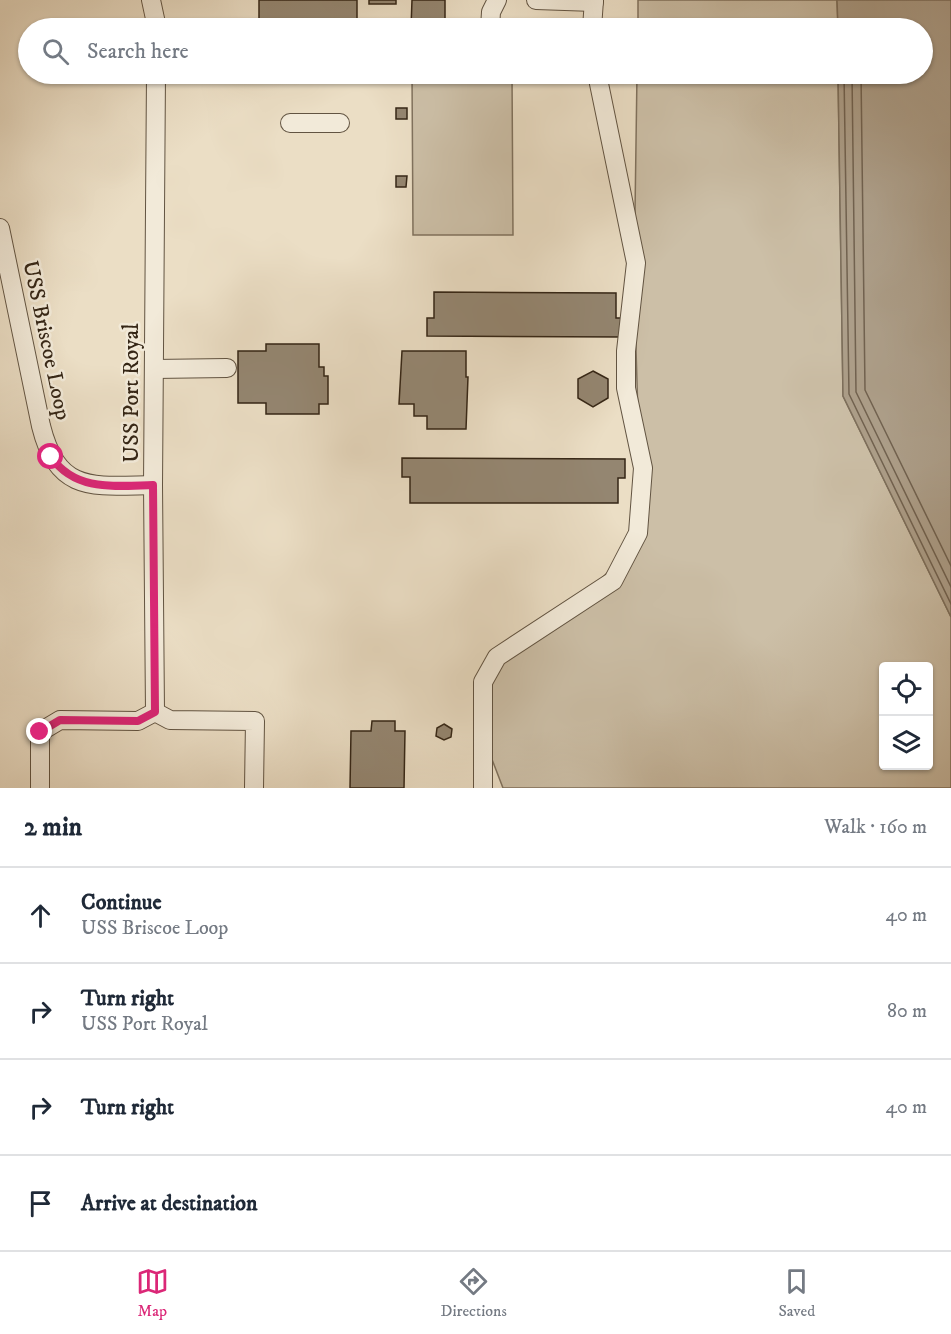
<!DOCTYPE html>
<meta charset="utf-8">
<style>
:root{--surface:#fff;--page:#f2f2f3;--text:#1f2937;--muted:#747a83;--line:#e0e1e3;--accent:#db2777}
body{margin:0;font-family:"IM FELL DW Pica",serif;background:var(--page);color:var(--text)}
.controls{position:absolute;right:18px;bottom:18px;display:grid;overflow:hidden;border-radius:6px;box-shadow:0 2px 4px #0004}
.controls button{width:54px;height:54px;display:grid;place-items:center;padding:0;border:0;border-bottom:2px solid var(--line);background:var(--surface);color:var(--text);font:30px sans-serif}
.stop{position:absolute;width:18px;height:18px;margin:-14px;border:4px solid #db2777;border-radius:50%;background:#fff}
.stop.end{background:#db2777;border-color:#fff;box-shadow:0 2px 6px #0008}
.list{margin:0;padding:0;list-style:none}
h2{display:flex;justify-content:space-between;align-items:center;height:78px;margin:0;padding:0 24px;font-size:26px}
h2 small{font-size:20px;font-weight:400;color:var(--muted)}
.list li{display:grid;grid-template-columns:39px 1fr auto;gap:18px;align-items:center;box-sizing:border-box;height:96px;padding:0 24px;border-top:2px solid var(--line)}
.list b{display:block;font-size:22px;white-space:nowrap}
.list p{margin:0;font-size:20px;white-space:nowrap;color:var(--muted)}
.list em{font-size:20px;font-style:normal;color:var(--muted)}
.icon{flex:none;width:33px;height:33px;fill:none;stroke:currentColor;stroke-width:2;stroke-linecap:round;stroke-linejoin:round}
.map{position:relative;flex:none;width:951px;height:788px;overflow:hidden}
.search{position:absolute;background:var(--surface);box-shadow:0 2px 4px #0004;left:18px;right:18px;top:18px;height:66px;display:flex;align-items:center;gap:15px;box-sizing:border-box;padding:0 21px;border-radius:33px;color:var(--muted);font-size:22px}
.sheet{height:462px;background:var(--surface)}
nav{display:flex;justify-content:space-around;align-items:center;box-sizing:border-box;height:84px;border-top:2px solid var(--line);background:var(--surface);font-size:16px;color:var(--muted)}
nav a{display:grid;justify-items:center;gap:3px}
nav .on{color:var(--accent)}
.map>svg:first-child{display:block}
</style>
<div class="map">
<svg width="951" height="788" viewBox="0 0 951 788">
<rect width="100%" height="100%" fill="#ebdec5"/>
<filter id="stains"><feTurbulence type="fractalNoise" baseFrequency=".00333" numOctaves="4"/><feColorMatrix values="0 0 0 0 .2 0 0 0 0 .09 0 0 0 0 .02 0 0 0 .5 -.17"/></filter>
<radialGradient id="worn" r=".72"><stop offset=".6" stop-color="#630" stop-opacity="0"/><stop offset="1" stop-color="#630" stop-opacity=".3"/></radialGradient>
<g fill="#ccbfa7" stroke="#80725e" stroke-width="1.5" fill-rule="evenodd">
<path d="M638,0H837L838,28H638Z"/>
<path d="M412,74H512L513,235H413Z"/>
<path d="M637,74H838L843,396L951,617V788H503L483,736L497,657L571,609L629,551L639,449L634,282ZM884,666H928V766H884Z"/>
</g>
<path fill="#ad9f8a" stroke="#7d6f5c" stroke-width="1.5" d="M837,0H951V617L843,396L838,74H922V28H838Z"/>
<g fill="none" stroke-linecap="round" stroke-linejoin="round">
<g stroke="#716250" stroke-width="1.5">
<path d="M844,74L849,394L951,604"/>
<path d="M852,74L856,392L951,587"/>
<path d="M861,74L865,390L951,566"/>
</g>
</g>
<g fill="#948671" stroke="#352616" stroke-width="1.5">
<path d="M259,0H357V20L320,19V24H259Z"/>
<rect x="369" y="0" width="27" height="4"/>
<path d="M412,0H445V28H411Z"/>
<rect x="396" y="108" width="11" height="11"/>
<path d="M396,176H407L406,187H396Z"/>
<path d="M434,292L616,293V318H624V337L427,336V318H434Z"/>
<path d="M266,344H319V367H324V376H328V404H319V414H266V403H238V351H266Z"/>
<path d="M402,351H466V377H468L466,429H427V416H414V404H399Z"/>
<path d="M593,371L608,379V398L593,407L578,398V379Z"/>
<path d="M402,458L625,459V478H618V503H410V477H402Z"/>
<path d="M372,721H395V731H405L404,788H350L351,731H371Z"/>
<path d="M444,724L452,729L451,737L444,740L436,736L437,728Z"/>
</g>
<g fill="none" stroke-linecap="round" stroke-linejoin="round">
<g stroke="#625442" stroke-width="20">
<g id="minor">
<path d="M151,0L157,28"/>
<path d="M536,0L594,2"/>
<path d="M490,28L491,12L497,0"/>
<path d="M592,28L594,0"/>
<path d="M290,123H340"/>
<path d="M0,228L41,426C58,494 93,486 153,485"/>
<path d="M154,369L227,368"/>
<path d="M155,712L153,485L156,74"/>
<path d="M155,712L170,720L255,721L254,788"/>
<path d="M40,788V732L60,720L138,721L155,712"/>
<path d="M483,788V682L497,657L613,581L638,533L643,468L626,388V351L636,263L597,74"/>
</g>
</g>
<use href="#minor" stroke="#f2ead9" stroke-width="18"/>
</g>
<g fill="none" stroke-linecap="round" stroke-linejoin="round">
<path stroke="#db2777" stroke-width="8" d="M40,732L60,720L138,721L155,712L153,485C115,486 76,492 51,457"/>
</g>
<g text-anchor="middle" stroke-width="5" stroke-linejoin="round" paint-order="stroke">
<g font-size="22" fill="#352616" stroke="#f2ead9">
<text transform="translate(48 340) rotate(78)" y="8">USS Briscoe Loop</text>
<text transform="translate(130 393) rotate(-90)" y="8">USS Port Royal</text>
</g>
</g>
<rect width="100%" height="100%" filter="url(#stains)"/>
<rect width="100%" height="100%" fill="url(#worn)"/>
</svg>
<div class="controls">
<button><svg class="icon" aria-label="locate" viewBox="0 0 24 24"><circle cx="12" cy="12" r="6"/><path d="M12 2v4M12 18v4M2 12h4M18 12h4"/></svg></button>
<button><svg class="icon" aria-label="layers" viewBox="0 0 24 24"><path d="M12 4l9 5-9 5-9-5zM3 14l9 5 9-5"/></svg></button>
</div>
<div class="stop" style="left:51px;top:457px"></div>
<div class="stop end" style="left:40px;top:732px"></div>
<div class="search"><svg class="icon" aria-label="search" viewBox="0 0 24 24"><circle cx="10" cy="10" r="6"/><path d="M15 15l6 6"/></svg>Search here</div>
</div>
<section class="sheet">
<h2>2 min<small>Walk · 160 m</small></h2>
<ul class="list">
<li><svg class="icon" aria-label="ahead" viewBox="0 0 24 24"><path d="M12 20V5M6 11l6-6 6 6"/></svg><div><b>Continue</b><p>USS Briscoe Loop</p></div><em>40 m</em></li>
<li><svg class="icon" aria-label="right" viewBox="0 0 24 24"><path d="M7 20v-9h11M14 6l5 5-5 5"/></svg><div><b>Turn right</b><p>USS Port Royal</p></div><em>80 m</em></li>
<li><svg class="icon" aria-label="right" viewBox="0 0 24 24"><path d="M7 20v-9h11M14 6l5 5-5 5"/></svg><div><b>Turn right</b></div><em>40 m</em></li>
<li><svg class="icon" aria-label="arrive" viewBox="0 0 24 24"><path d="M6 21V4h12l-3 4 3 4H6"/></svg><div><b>Arrive at destination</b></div></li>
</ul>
</section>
<nav>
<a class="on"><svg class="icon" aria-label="map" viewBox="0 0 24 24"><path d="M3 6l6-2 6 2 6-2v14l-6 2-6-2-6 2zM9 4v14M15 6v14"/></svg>Map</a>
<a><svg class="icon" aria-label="directions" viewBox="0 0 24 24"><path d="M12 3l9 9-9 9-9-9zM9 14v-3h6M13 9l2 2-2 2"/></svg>Directions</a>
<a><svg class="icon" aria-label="saved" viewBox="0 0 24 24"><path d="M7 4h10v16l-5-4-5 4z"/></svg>Saved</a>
</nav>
